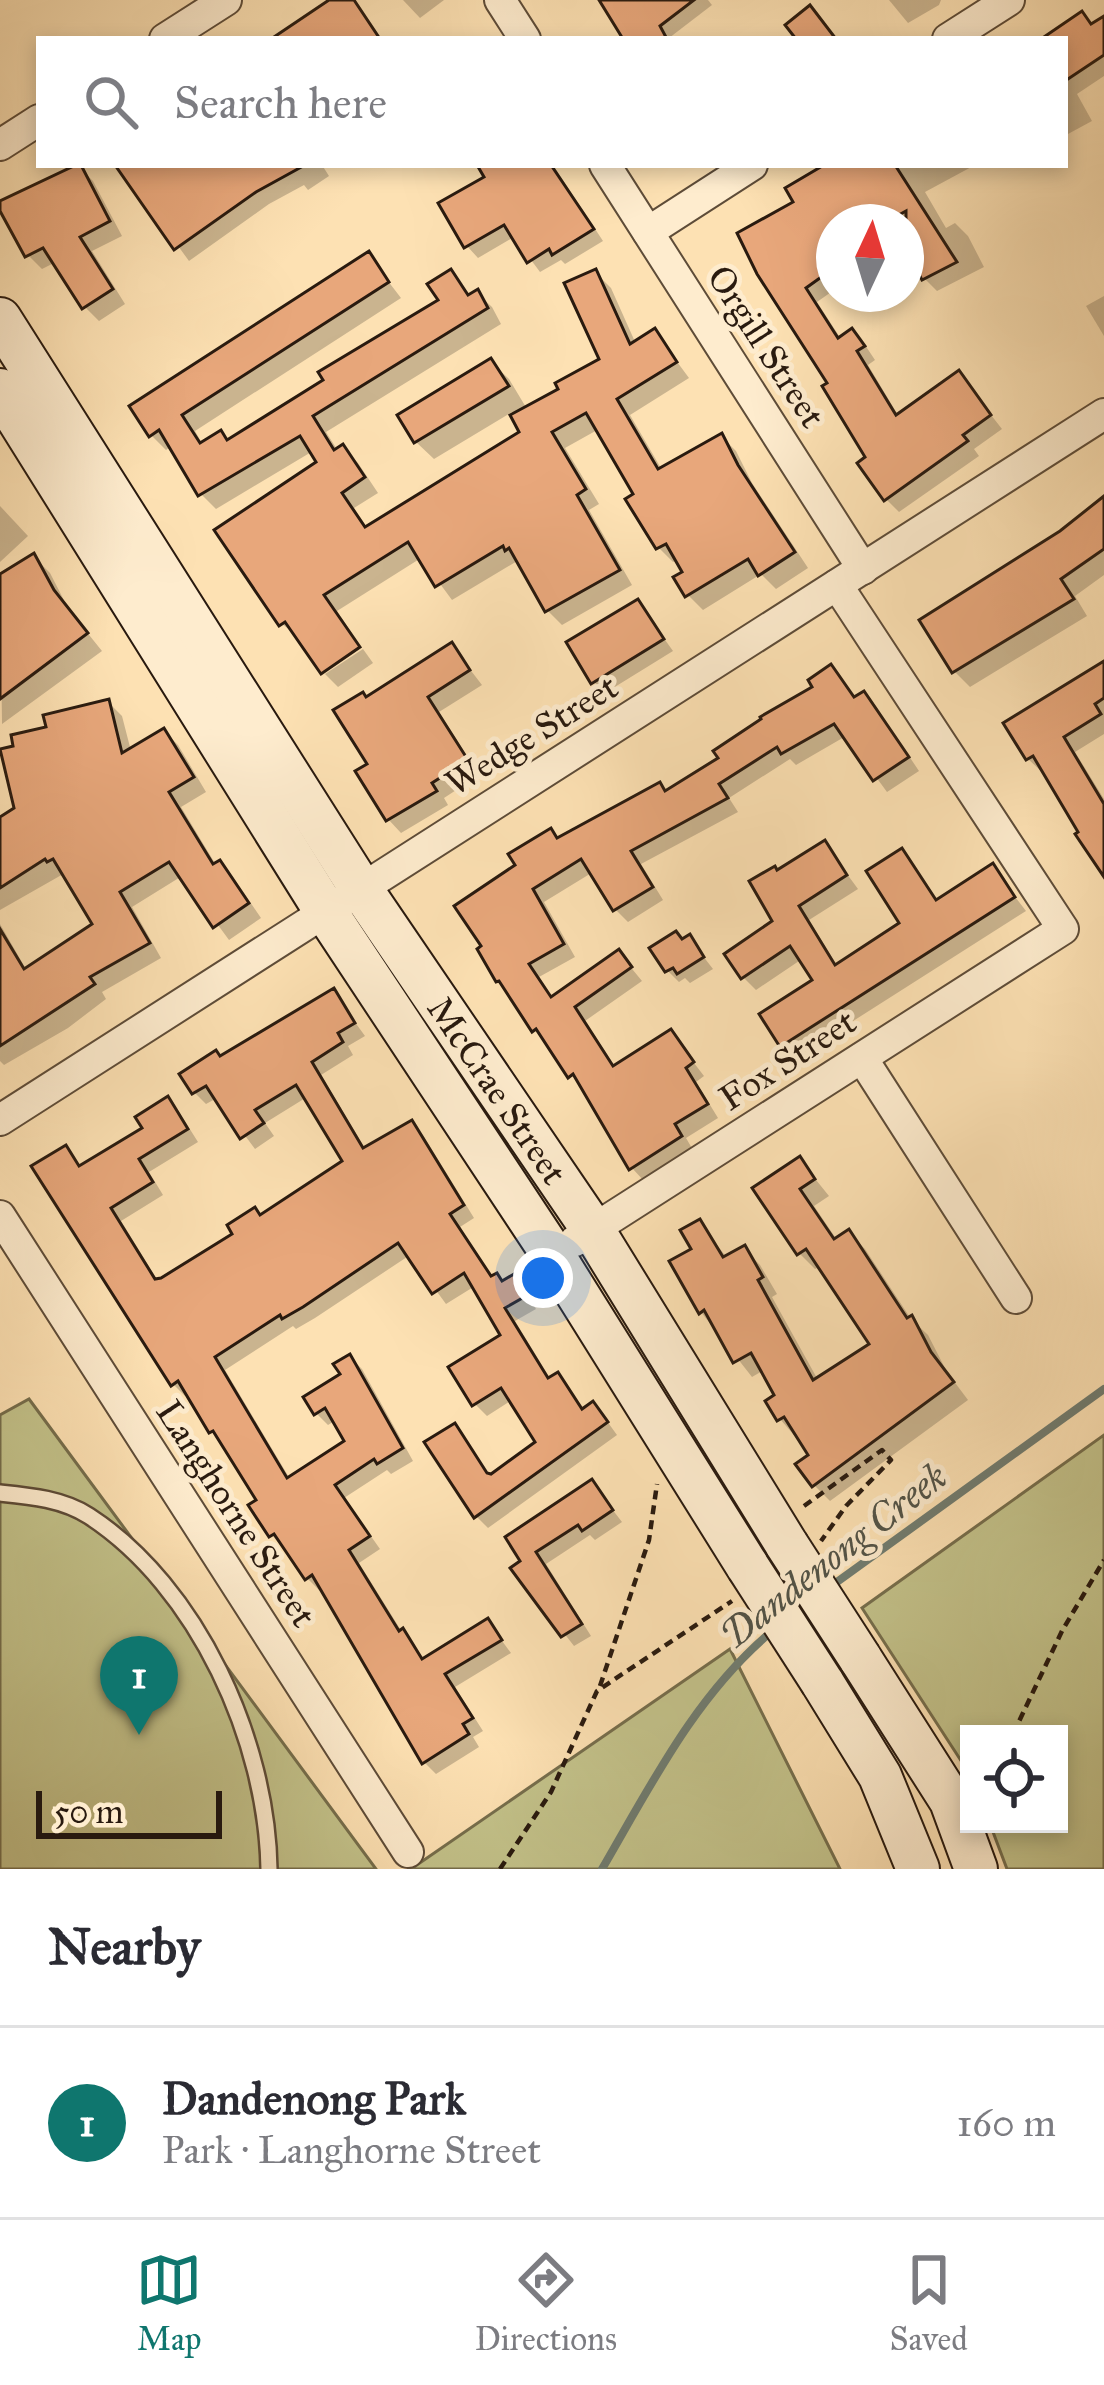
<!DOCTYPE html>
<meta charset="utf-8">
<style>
:root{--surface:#fff;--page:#f2f2f3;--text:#2b2b33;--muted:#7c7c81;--line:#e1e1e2;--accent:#0f766e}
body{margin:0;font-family:"IM FELL Great Primer",serif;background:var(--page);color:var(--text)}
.controls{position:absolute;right:36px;bottom:36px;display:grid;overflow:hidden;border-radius:0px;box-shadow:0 6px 18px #0003}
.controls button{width:108px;height:108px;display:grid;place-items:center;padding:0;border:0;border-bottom:3px solid var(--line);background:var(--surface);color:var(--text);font:60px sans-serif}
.compass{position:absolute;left:816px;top:204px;width:108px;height:108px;border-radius:50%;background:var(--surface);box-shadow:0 6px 18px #0003;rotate:4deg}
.scale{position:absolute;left:36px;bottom:30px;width:186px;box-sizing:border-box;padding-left:12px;border:6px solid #291a0f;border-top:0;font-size:33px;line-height:42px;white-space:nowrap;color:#291a0f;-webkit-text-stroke:9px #feecce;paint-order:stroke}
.you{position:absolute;left:543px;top:1278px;width:42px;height:42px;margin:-30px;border:9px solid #fff;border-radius:50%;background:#1a73e8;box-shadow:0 0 0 18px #1a73e833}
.badge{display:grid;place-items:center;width:78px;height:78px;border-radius:50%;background:var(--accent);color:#fff;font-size:39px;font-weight:700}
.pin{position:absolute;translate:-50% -99px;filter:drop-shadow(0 3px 6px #0008)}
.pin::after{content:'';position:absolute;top:63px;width:42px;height:36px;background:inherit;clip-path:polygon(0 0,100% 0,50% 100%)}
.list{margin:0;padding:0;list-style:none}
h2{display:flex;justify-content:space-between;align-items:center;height:156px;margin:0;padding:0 48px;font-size:51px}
h2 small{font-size:39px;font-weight:400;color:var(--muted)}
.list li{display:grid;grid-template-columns:78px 1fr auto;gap:36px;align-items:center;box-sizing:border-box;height:192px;padding:0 48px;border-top:3px solid var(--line)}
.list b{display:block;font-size:45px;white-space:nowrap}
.list p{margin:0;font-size:39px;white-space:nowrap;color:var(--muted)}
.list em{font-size:39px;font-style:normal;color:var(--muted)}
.icon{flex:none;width:66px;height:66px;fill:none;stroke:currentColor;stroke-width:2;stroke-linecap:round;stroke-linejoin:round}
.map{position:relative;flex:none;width:1104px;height:1869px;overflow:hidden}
.search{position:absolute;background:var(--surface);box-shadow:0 6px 18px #0003;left:36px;right:36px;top:36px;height:132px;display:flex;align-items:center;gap:30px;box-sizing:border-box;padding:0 42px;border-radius:0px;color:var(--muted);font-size:45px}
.sheet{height:348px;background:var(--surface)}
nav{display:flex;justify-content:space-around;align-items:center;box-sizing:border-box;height:168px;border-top:3px solid var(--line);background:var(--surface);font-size:33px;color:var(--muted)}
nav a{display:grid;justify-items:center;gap:6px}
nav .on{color:var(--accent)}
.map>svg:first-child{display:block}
</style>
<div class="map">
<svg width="1104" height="1869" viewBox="0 0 1104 1869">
<rect width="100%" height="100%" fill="#fde1b3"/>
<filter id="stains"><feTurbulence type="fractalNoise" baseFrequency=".00167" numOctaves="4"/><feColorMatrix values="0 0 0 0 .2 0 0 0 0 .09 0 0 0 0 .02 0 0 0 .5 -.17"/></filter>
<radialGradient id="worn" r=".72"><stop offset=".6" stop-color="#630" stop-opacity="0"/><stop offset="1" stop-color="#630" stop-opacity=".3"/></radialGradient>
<g fill="#c3c28a" stroke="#766e4c" stroke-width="3">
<path d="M29,1399L376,1869H0V1415Z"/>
<path d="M1104,1435V1869H1007L990,1824H1059V1734H969V1773L862,1608Z"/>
<path d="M730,1649L840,1869H411Z"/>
</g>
<g fill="#0003">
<path d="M403,0H444L420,18Z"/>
<path d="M603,0H708L712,5L669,38L627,39Z"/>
<path d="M889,0H941L939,5L908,23Z"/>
<path d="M1104,19V76L1077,94L1092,121L1068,134L1065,39H1059Z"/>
<path d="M119,165H322L329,176L308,190L304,185L269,204L189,261Z"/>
<path d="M480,165H553L603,241L565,264L561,260L540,272L514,237L478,258L467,246L488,178Z"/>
<path d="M835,165H975L925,192L946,228L955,223L968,236L984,267L937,291L924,278L906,243V222H834V290L817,302L841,339L852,332L865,345L875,360L868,365L899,417L959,374L1002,429L974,449L979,456L899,512L886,499L832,384L760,273L797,203Z"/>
<path d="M79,167L93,181L122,236L92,251L125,304L99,321L85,307L56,262L42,269L28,255L0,205Z"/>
<path d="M368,255L401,298L195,431L203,445L229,442L442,301L451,273L471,296L477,293L492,307L501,324L326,432L338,451L343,448L358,463L378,493L354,508L368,529L523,433L512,412L434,459L416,442L491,362L509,379L527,409L562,390L603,360L596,273L611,288L636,344L655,332L689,378L630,415L662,470L721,436L736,451L752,483L808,568L776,589L761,574L703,610L688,595L687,573L679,559L673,562L658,547L637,495L599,429L565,448L599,504L589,510L632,585L562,625L547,610L519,560L452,600L421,558L337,611L359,644L321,670L299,637L282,624L320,463L313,451L216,509L201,494L170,447L166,450L151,435Z"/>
<path d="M1104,296V336L1086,306Z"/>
<path d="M1104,501V575L1075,596L1087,616L970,687L954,671Z"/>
<path d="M0,506L28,536L0,562Z"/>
<path d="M34,557L50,573L69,610L102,651L2,724L0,578Z"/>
<path d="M638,602L673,651L605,693L594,682Z"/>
<path d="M452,646L482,685L439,712L479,775L444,798L448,805L401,833L388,819L371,765L367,700Z"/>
<path d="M363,649L373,663L338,687L325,674Z"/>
<path d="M1104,664V734L1075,752L1104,799V871L1045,770L1042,772L1028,759Z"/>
<path d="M831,668L856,699L863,694L876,707L919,771L887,792L846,736L796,765L790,759L729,798L738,812L641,864L663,900L628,922L615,909L593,872L544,902L575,957L539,977L553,999L619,953L642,981L585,1021L616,1068L671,1033L704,1076L696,1082L718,1118L686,1138L693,1150L644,1181L632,1168L583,1089L498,981L481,950L559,841L660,785L667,793L722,759L817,688Z"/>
<path d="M108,702L122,716L131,751L164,731L178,745L206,792L181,807L216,865L219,863L233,877L261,918L229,940L182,876L132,907L161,958L102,992L106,999L68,1028L4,1065L0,1061V924L27,971L96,925L65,873L0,910V819L30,866L49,729Z"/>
<path d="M825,844L858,889L809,920L838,967L903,924L901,852L938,902L992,867L1026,911L795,1058L763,1015L816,981L802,959L756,990L743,977L776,922L778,873Z"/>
<path d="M689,938L713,969L690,983L685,978L679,982L668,971Z"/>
<path d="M333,992L365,1036L348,1046L353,1055L321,1075L366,1150L411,1123L423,1135L474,1218L460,1227L493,1278L503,1284L513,1278L536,1309L515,1321L551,1380L557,1376L584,1411L604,1417L617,1435L488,1528L476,1516L455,1426L491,1478L540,1443L512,1400L487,1416L475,1404L504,1336L475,1286L446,1304L410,1255L315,1318L296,1329L293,1326L225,1370L290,1479L348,1442L333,1422L328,1425L316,1413L344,1375L350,1357L362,1369L413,1461L391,1474L387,1470L344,1498L380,1549L359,1563L402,1632L425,1660L488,1622L511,1653L455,1687L483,1731L473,1737L479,1747L436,1774L424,1762L323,1588L319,1590L307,1578L272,1535L253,1506L261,1501L225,1444L211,1431L189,1394L185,1396L173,1384L66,1148L82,1168L146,1129L167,1100L179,1112L198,1142L149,1172L163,1195L121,1221L158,1281L346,1162L307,1097L265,1123L274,1136L255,1149L217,1098L206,1104L194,1092L221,1059Z"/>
<path d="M800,1160L829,1196L814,1206L837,1240L849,1233L865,1249L911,1319L928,1335L947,1372L968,1400L830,1501L814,1485L812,1456L780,1419L778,1396L764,1370L752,1377L701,1312L695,1250L700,1223L727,1258L744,1249L760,1265L777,1294L772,1297L818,1380L874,1345L821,1266L815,1269L799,1253Z"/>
<path d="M592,1483L622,1522L595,1540L590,1535L546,1564L591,1636L574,1646L514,1569Z"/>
</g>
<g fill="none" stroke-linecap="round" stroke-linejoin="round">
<g stroke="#707c70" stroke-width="8">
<path d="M830,1587L1104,1389"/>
<path d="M602,1869C651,1785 695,1696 771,1632"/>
</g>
</g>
<g fill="#e8a77b" stroke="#291a0f" stroke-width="3">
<path d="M329,0H354L380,39H271Z"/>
<path d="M599,0H694L660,26L667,39H623Z"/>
<path d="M810,5L836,39H796L785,25Z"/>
<path d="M1082,11L1091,24L1104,16V55L1065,81V39H1041Z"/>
<path d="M76,165H81L110,221L80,237L113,289L82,309L43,248L25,257L0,211V201Z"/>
<path d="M115,165H305L256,192L174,250Z"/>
<path d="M477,165H551L594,229L552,255L549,249L527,263L504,225L464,248L438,203L484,177Z"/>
<path d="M824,165H895L957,262L922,280L906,250V211L886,222H834V268L806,288L838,338L852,328L865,346L857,351L896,415L959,370L991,415L963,435L968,441L884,501L857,463L865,457L822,386L827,383L757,274L737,233L793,202L785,188Z"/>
<path d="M369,251L389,282L182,415L200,443L221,430L227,440L323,380L318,372L438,300L427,284L451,269L468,295L478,289L488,308L313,416L334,450L343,444L365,477L342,493L365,527L519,432L510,415L558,389L555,383L599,359L564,283L596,269L630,344L655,328L677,362L617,399L658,469L722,433L738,465L795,552L758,576L748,559L685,597L673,577L682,572L666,544L656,549L625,499L633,494L586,413L552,432L586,489L577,495L620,570L545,612L509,548L505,551L503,546L435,587L408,542L324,595L360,647L321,674L285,622L279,626L214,530L316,462L300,436L198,496L159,430L149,437L129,406Z"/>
<path d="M491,358L509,386L414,443L397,415Z"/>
<path d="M1104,496V549L1061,579L1074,599L952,673L919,620L1060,531Z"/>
<path d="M34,553L54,590L88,633L0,699V574Z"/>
<path d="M638,599L664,639L591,684L566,642Z"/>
<path d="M452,642L470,670L428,697L468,760L432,783L437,791L386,821L355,771L367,764L333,710L363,692L366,697Z"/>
<path d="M1104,661V698L1095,704L1101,714L1064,737L1104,804V877L1075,834L1078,832L1033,756L1026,760L1003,723Z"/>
<path d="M831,664L854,697L864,691L909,757L873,781L834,724L781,754L777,747L719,784L728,798L631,851L653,887L613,911L581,859L533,889L564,944L529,964L551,997L619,949L632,967L575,1007L613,1066L671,1029L694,1062L686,1068L708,1104L675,1124L682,1136L629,1170L573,1074L568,1078L536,1029L532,1032L499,981L496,982L477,949L481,946L454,906L515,865L508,854L551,828L557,838L660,782L665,791L718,758L713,751L761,719L760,717L812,687L808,680Z"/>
<path d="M109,699L122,753L164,728L194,777L169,792L213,864L220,860L249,903L213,928L169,862L120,892L150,943L90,977L95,984L0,1046V929L24,969L92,924L53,859L47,862L45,859L0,888V817L14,808L0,749L13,746L11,735L46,727L43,715Z"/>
<path d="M825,840L847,875L799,906L835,965L899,923L866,871L902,848L936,900L993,863L1015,897L780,1047L759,1014L812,980L790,946L741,979L724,954L772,921L749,881L775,866L777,870Z"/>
<path d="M676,931L682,939L690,934L704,957L677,974L673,968L665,972L649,948Z"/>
<path d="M334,988L355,1023L338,1033L343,1042L312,1062L363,1148L412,1120L464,1205L450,1214L491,1276L497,1273L502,1281L514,1274L526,1296L505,1308L548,1378L558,1372L582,1409L593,1401L608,1422L474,1518L424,1442L455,1423L487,1473L491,1474L535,1442L501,1388L472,1406L448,1367L500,1335L464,1273L432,1294L398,1243L303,1307L282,1319L280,1315L215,1357L287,1478L344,1441L325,1408L314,1415L303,1397L340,1374L333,1364L350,1354L403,1448L377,1464L374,1459L335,1485L370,1536L349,1550L399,1631L403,1628L422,1659L488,1618L502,1640L445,1674L473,1718L463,1724L469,1734L422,1764L312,1575L305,1580L274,1534L269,1537L248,1505L256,1500L213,1431L209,1433L178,1381L171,1386L31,1166L66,1145L79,1166L142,1128L135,1117L168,1096L188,1129L139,1159L153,1182L111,1208L155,1279L161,1278L232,1234L227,1225L255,1207L260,1215L342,1161L296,1085L255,1110L264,1123L240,1139L206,1086L192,1094L179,1074L216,1050L220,1056Z"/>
<path d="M800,1156L815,1179L800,1189L834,1239L849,1229L907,1318L912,1315L931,1352L954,1382L812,1487L795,1464L808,1455L784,1417L777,1421L765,1401L774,1395L751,1353L733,1363L704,1310L699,1314L669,1261L691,1249L680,1230L700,1219L723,1257L745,1245L763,1277L758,1280L813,1380L869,1344L806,1249L797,1255L752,1188Z"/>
<path d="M592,1479L613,1510L582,1531L578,1525L536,1552L582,1624L561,1637L510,1568L520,1561L505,1537Z"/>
</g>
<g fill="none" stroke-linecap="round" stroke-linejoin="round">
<g stroke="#5e4c38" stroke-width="20">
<path id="lane" d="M0,1493C30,1496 63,1499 89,1516C198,1587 267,1741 269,1869"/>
</g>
<g stroke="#5e4c38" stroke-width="34">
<g id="street">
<path d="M500,0L525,39"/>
<path d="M165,39L226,0"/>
<path d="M948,39L1009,0"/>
<path d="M0,145L39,120"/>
<path d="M605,165L863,569"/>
<path d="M648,232L752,165"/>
<path d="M862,1058L1016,1298"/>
<path d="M0,1120L1104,414"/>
<path d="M0,1216L408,1852"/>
<path d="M575,1241L1063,929L837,585"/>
</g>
</g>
<g stroke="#291a0f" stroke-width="46">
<g id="secondary">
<path id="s1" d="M0,319L361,889L593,1230L787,1545"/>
<path d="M0,390L326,912L553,1255L748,1567"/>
<path d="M860,1658L951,1801L976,1869"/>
<path d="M822,1682L880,1776L918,1869"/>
</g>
</g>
<g stroke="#291a0f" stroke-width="4.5" stroke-dasharray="9 6" stroke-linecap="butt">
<path d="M804,1506L882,1450L891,1460L846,1506L821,1541"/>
<path d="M600,1686L649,1540L657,1484"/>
<path d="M1013,1734L1062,1631L1104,1560"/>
<path d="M500,1869L551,1792L597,1691L732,1601"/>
</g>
<use href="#lane" stroke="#feecce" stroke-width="15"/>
<use href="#street" stroke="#feecce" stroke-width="30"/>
<use href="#secondary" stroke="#feecce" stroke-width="42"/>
<g stroke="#291a0f" stroke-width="46" stroke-linecap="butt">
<g id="secondary-bridge">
<path d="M787,1545L860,1658"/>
<path d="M748,1567L822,1682"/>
</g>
</g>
<use href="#secondary-bridge" stroke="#feecce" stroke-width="42"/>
</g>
<g text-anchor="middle" stroke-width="10" stroke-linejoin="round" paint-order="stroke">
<g font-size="36" fill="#291a0f" stroke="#feecce">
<text transform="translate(767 346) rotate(57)" y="13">Orgill Street</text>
<text transform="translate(531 734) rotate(-32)" y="13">Wedge Street</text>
<text transform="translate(787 1059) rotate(-33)" y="13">Fox Street</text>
<text dy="13" stroke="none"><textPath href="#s1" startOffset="918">McCrae Street</textPath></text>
<text transform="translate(237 1513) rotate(57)" y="13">Langhorne Street</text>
</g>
<g font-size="39" font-style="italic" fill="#525347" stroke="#feecce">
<text transform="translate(833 1555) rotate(-38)" y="14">Dandenong Creek</text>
</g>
</g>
<rect width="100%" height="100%" filter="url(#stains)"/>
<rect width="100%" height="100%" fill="url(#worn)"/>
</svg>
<div class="controls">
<button><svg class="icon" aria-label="locate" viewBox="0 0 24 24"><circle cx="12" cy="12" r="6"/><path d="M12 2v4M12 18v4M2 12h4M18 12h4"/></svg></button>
</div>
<svg class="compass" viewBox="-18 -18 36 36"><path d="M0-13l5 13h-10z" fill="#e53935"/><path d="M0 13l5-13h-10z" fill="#7c7c81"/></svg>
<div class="scale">50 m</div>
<div class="you"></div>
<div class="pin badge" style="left:139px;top:1735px">1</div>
<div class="search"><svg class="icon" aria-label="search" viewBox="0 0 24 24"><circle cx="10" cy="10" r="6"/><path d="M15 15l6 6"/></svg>Search here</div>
</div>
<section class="sheet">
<h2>Nearby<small></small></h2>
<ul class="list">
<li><span class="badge">1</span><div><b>Dandenong Park</b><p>Park · Langhorne Street</p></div><em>160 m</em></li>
</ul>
</section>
<nav>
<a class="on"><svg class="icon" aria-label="map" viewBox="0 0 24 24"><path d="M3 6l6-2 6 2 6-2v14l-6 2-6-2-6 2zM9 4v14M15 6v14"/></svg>Map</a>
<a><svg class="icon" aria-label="directions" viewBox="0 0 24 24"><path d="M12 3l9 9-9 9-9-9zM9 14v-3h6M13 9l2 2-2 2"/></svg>Directions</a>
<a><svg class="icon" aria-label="saved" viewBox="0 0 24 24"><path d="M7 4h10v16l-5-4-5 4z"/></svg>Saved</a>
</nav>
